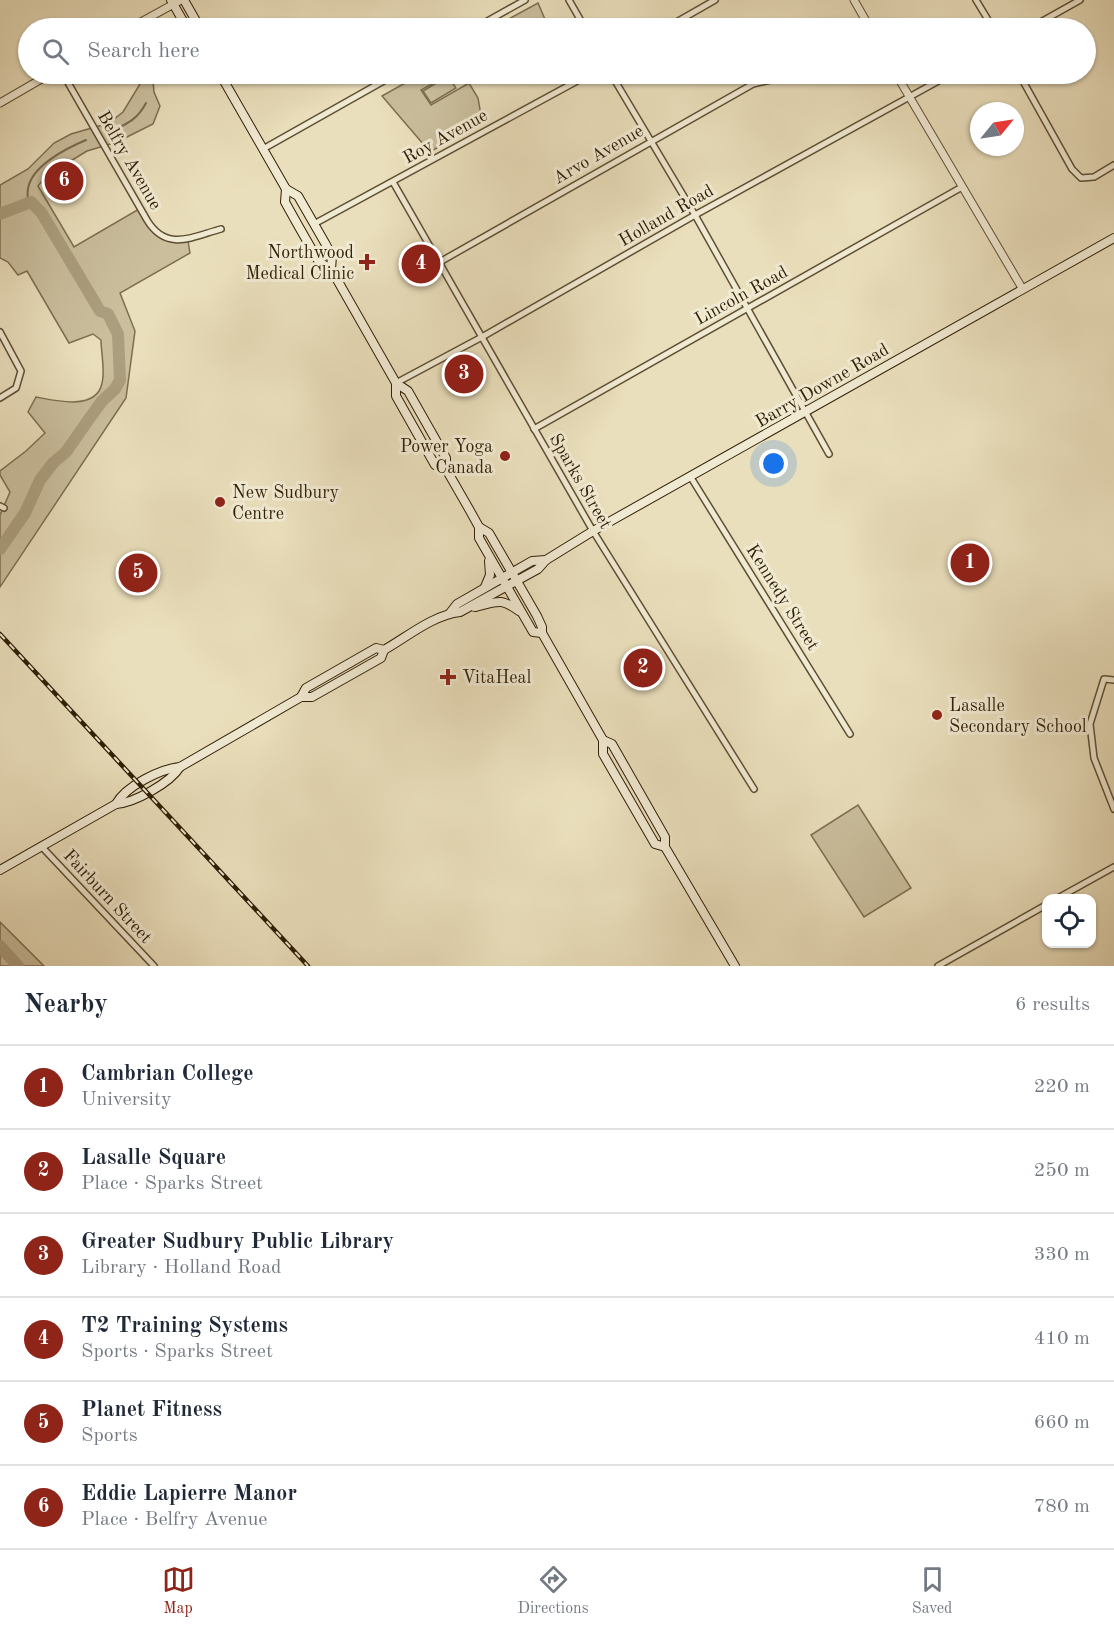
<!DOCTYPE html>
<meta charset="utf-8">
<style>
:root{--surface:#fff;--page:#f6f6f7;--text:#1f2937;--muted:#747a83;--line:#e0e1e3;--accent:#8f2418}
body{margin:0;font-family:"Old Standard TT",serif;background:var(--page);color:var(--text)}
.controls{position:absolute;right:18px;bottom:18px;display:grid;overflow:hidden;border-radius:12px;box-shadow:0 2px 4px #0004}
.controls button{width:54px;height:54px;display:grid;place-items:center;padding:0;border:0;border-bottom:2px solid var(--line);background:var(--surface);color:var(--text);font:30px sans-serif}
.compass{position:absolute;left:970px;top:102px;width:54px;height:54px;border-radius:50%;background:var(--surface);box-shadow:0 2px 4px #0004;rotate:60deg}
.you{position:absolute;left:774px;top:464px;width:21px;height:21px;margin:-15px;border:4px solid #fff;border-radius:50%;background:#1a73e8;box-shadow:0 0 0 9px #1a73e833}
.badge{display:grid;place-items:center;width:39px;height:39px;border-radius:50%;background:var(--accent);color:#fff;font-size:20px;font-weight:700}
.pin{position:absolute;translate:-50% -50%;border:3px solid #fff;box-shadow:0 2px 6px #0006}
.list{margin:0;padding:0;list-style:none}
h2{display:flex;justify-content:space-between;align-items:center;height:78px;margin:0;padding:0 24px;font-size:26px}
h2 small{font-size:20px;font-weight:400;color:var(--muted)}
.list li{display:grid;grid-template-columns:39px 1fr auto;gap:18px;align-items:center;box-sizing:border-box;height:84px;padding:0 24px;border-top:2px solid var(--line)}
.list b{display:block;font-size:22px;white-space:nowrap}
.list p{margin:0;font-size:20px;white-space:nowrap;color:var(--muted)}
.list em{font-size:20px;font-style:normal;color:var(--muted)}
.icon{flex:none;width:33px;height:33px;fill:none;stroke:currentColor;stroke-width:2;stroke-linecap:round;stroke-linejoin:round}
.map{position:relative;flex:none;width:1114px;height:966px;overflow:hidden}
.search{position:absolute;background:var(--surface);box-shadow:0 2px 4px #0004;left:18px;right:18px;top:18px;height:66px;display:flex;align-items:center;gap:15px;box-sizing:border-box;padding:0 21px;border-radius:33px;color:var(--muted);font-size:22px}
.sheet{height:582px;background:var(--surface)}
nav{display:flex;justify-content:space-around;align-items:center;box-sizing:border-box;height:84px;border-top:2px solid var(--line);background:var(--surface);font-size:16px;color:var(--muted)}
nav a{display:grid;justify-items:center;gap:3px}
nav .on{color:var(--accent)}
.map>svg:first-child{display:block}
</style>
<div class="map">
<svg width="1114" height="966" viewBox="0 0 1114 966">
<rect width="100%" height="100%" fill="#eadfbc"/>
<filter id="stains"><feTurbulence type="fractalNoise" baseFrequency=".00333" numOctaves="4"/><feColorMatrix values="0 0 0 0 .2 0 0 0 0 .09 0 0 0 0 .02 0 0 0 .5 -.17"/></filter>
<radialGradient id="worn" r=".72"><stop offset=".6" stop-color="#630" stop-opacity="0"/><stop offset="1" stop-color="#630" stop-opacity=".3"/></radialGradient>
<g fill="#cabe9d" stroke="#7d6e51" stroke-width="1.5">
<path d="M538,3L547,24L539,28H492Z"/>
<path d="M421,74H450L421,90L431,105L469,83L478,98L482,121L430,152L382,96Z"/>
<path d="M448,76L456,88L431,103L423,91Z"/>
<path d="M143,79L153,81L154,92L160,106L153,124L117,142L87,151L46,176L38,186L74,247L139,209L155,232L188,241L190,253L120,293L135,331L126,398L0,587V515L10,492L0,475V471L26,451L45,433L28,412L36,397C53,400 87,409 99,391C107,378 101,354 101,340L93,334L69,343L27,271L18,275L8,262L0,258V185L28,169L54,143L71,134L109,123L123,112Z"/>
<path d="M858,805L911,888L864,917L811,835Z"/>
<path d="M0,922L44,966H0Z"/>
</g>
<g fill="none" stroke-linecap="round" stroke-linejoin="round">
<g stroke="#7a6b4e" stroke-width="2">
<path d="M106,134C125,124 136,122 146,103"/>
<path d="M28,204C28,199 27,194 28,189C31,166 67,148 86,140"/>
</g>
<g stroke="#ab9e7e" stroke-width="12">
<path d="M0,214L31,202L41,212L100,311L108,314L118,334L120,380L115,389L102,401L89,419L66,452L53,463L40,480L25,513L0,549"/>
<path d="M0,946L18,966"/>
</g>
<g stroke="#5e4f33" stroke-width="8">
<g id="minor">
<path d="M569,0L585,28"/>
<path d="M976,0L993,28"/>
<path d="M475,28L525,0"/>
<path d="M666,28L715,0"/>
<path d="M1030,28L1080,0"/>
<path d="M63,74L147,220C167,253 194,236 221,229"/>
<path d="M611,74L695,215L829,454"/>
<path d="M1019,74L1072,169L1081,178L1094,177L1114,165"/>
<path d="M263,149L396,74"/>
<path d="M393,182L593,531L754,789"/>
<path d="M314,224L590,74"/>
<path d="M438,263L753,84L775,79"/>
<path d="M0,332L21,371L16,388L0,398"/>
<path d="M396,383L482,337L695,215L951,74"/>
<path d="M534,429L962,187"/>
<path d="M690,476L850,734"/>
<path d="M0,506L4,508"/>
<path d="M1114,680L1104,679L1090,724L1094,758L1114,809"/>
<path d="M41,846L154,966"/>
<path d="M1058,898L1114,867"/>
<path d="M938,966L1046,905"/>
</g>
</g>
<g stroke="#5e4f33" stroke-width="9">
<g id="tertiary">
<path d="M854,0L870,28"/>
<path d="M130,28L181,0"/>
<path d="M896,74L1022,288"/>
<path d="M0,103L50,74"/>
</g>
</g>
<g stroke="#301f05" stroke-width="10">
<g id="secondary">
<path d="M171,0L187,28"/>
<path d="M184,0L200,28"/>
<path d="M220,74L286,189L298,196L325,243L332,256L331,269"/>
<path d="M286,189L285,202L299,227L319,262L331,269L396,383L408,391L446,458V469L469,509L479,527L489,533L537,616L542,627V633L603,740V754L655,844L665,847"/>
<path d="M396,383V396L435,465L446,469"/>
<path d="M479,527V538L533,632L542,633"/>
<path d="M485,587L490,575L489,561"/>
<path d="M475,607C497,602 500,597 519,611"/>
<path d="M450,613L457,604L532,561L546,560"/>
<path d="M301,697L306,688L376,648L384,650C407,637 433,615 460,612L538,569L546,560L593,531L1114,238"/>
<path d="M603,740L612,744L665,837V847L735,966"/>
<path d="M116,804C126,786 160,769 180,767L301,697H312L381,658L384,650"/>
<path d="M0,870L116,804C134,803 170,783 180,767"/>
</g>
</g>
<use href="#minor" stroke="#f1ead3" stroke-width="5"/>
<use href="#tertiary" stroke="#f1ead3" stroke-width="7"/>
<use href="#secondary" stroke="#f1ead3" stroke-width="8"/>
<g stroke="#301f05" stroke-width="4.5">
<path id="rail" d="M0,634L308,966"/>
</g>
<use href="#rail" stroke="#f1ead3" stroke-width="2" stroke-dasharray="7" stroke-linecap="butt"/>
</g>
<g fill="#8f2418" stroke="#f1ead3" stroke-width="2">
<path d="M364 253h6v6h6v6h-6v6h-6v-6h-6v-6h6z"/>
<circle cx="505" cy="456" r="6"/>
<circle cx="220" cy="502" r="6"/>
<path d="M445 668h6v6h6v6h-6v6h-6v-6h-6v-6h6z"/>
<circle cx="937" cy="715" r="6"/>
</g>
<g text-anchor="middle" stroke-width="6" stroke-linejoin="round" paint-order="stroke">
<g font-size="18" fill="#301f05" stroke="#f1ead3">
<text transform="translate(445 136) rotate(-29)" y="6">Roy Avenue</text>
<text transform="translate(598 154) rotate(-30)" y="6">Arvo Avenue</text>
<text transform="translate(130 160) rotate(60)" y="6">Belfry Avenue</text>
<text transform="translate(666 215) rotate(-30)" y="6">Holland Road</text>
<text transform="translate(741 295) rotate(-29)" y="6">Lincoln Road</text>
<text transform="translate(822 385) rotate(-30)" y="6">Barry Downe Road</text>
<text transform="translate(581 481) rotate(60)" y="6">Sparks Street</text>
<text transform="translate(783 597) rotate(58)" y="6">Kennedy Street</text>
<text transform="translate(108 896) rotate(47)" y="6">Fairburn Street</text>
</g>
<g font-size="18" fill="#301f05" stroke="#f1ead3" text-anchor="start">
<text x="354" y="258" text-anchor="end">Northwood<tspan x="354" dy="21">Medical Clinic</tspan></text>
<text x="493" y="452" text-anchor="end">Power Yoga<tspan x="493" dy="21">Canada</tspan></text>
<text x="232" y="498">New Sudbury<tspan x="232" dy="21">Centre</tspan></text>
<text x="462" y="683">VitaHeal</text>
<text x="949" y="711">Lasalle<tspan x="949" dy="21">Secondary School</tspan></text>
</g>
</g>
<rect width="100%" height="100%" filter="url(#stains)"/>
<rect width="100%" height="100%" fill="url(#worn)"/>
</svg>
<div class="controls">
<button><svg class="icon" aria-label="locate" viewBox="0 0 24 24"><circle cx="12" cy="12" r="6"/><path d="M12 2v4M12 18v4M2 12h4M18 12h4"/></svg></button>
</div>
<svg class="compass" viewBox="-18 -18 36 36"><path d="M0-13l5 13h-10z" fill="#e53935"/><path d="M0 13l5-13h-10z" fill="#747a83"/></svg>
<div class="you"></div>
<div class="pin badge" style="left:970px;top:563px">1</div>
<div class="pin badge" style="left:643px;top:668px">2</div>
<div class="pin badge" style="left:464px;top:374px">3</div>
<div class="pin badge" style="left:421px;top:264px">4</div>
<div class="pin badge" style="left:138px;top:573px">5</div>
<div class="pin badge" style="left:64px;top:181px">6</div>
<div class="search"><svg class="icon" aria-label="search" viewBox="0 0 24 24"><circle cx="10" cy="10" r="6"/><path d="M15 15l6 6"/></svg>Search here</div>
</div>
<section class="sheet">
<h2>Nearby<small>6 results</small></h2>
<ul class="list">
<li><span class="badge">1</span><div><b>Cambrian College</b><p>University</p></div><em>220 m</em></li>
<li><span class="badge">2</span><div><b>Lasalle Square</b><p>Place · Sparks Street</p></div><em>250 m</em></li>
<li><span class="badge">3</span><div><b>Greater Sudbury Public Library</b><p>Library · Holland Road</p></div><em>330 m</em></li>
<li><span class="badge">4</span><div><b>T2 Training Systems</b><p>Sports · Sparks Street</p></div><em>410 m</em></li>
<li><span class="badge">5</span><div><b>Planet Fitness</b><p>Sports</p></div><em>660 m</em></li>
<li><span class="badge">6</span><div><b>Eddie Lapierre Manor</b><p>Place · Belfry Avenue</p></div><em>780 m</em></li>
</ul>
</section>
<nav>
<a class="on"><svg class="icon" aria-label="map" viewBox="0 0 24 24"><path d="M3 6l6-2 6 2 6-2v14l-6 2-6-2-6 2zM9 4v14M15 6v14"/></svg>Map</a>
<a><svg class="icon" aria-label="directions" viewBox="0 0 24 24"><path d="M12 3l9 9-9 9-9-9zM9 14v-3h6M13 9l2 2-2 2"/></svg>Directions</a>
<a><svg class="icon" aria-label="saved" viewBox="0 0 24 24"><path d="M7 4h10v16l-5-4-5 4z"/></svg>Saved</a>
</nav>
